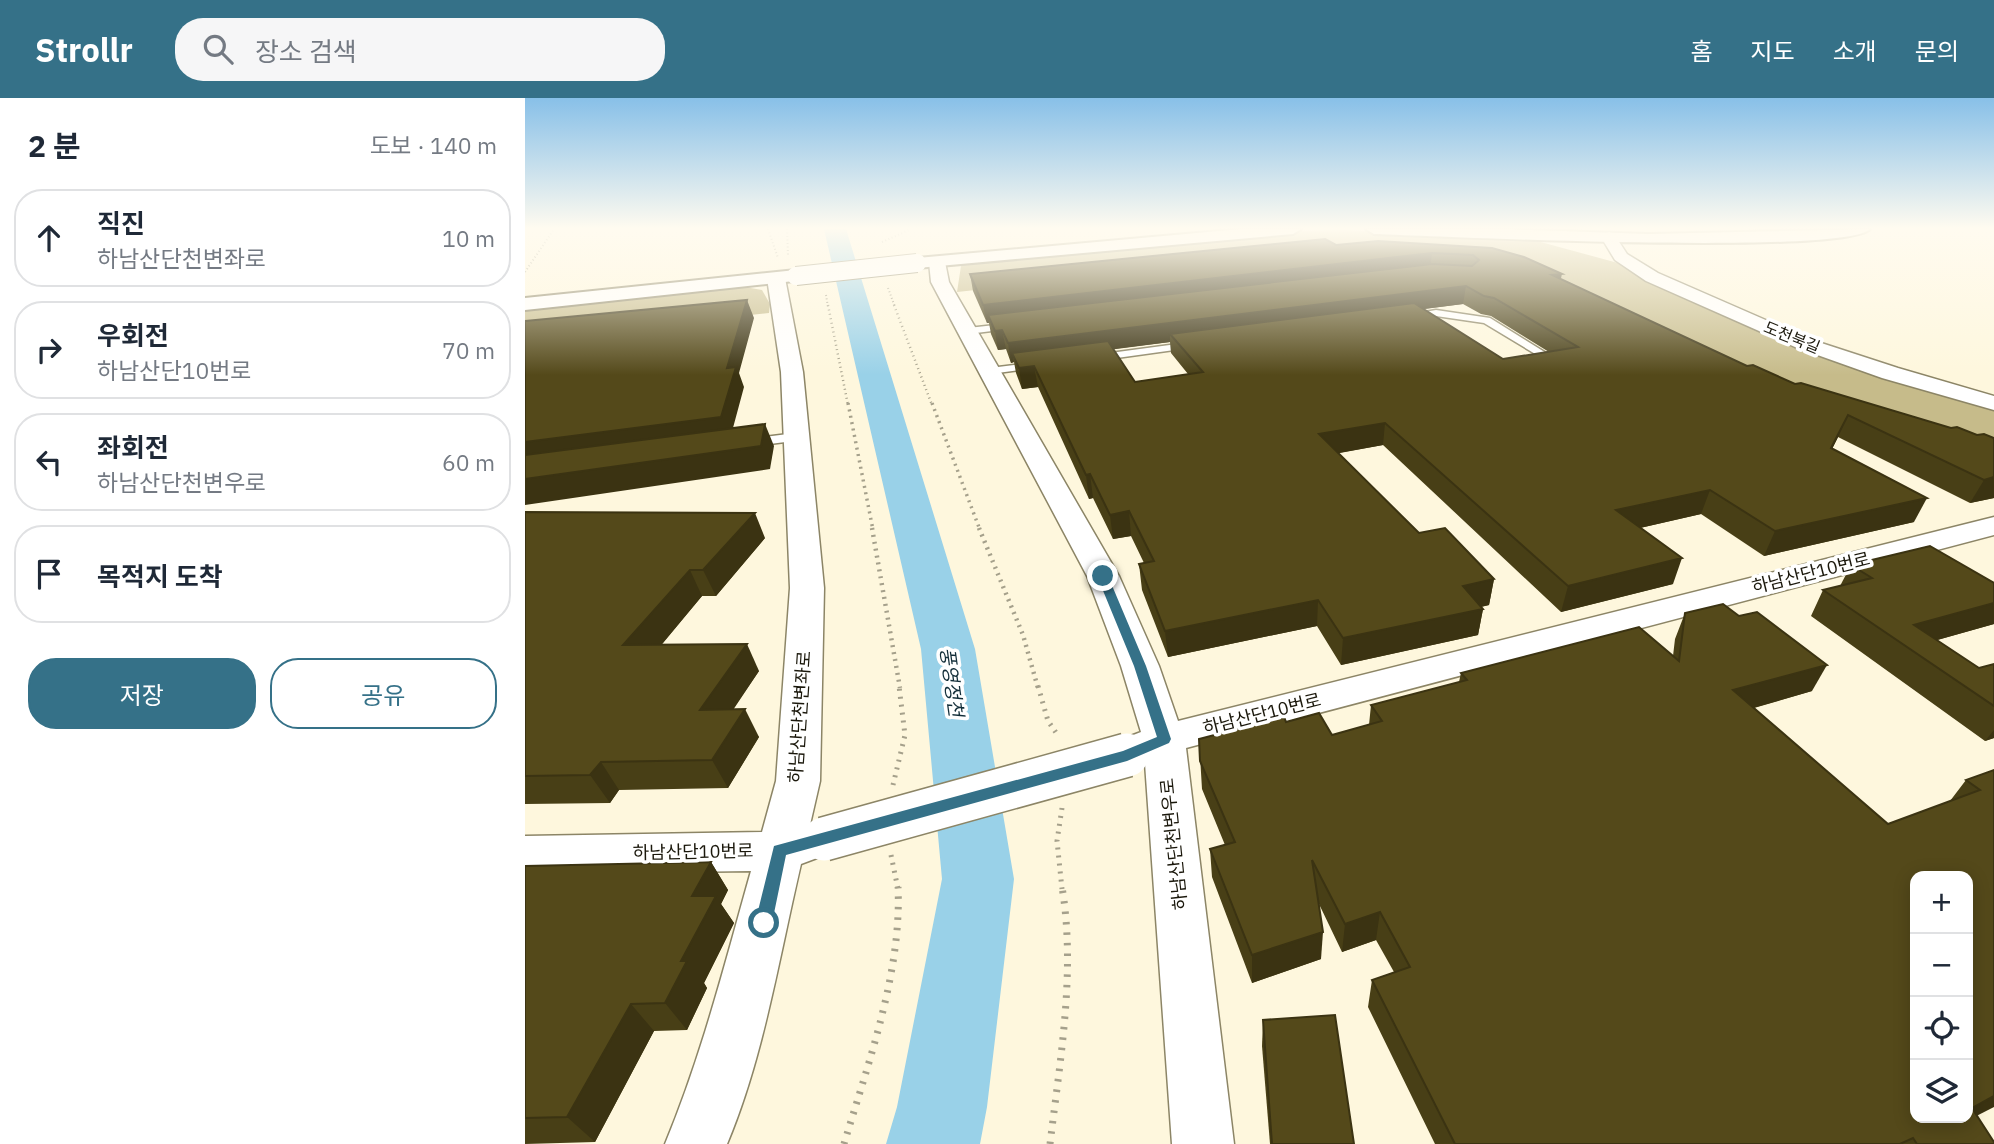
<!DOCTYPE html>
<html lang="ko">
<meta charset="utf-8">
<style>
:root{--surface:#fff;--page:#f6f6f7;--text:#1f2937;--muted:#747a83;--line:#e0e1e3;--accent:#357188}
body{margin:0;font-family:"IBM Plex Sans","Noto Sans KR",sans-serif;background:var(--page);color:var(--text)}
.controls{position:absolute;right:21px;bottom:21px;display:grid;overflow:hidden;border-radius:14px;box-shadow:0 4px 18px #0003}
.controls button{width:63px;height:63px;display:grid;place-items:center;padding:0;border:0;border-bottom:2px solid var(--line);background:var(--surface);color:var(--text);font:35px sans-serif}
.stop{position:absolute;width:21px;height:21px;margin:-16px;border:5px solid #357188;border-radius:50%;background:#fff}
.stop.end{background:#357188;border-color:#fff;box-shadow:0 2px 7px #0008}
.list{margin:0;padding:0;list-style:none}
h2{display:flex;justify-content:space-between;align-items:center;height:91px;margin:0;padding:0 28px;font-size:30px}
h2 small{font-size:23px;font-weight:400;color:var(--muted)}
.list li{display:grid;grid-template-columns:46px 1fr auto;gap:21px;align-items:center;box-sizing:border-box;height:98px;margin:0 14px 14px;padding:0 14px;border:2px solid var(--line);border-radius:28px}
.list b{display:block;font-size:26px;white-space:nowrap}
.list p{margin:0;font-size:23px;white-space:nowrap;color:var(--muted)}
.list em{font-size:23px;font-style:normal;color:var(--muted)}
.actions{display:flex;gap:14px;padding:21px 28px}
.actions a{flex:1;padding:16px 0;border:2px solid var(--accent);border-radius:28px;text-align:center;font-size:24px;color:var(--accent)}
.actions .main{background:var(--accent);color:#fff}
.icon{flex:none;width:38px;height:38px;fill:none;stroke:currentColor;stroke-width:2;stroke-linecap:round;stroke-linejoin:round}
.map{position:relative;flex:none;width:1469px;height:1046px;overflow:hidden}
header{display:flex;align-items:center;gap:42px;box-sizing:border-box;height:98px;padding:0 35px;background:var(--accent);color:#fff}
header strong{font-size:33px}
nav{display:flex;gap:38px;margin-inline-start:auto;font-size:24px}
.search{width:490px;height:63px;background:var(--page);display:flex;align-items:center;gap:18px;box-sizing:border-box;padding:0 24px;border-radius:28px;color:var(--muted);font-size:26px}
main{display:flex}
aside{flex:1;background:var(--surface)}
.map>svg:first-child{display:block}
</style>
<header>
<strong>Strollr</strong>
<div class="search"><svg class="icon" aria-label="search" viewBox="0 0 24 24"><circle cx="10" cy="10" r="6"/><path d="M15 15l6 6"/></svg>장소 검색</div>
<nav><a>홈</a><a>지도</a><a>소개</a><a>문의</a></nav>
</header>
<main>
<aside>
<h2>2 분<small>도보 · 140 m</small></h2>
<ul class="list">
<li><svg class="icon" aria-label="ahead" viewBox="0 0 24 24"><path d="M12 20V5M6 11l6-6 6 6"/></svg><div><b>직진</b><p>하남산단천변좌로</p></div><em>10 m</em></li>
<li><svg class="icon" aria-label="right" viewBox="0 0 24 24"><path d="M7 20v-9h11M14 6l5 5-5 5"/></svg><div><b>우회전</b><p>하남산단10번로</p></div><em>70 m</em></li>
<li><svg class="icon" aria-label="left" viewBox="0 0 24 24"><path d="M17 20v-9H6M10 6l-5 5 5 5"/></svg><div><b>좌회전</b><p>하남산단천변우로</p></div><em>60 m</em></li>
<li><svg class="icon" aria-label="arrive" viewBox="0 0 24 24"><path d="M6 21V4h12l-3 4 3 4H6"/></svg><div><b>목적지 도착</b></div></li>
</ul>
<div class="actions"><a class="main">저장</a><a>공유</a></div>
</aside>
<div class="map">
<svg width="1469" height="1046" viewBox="0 0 1469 1046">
<rect width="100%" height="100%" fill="#fef7dd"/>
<g fill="#c6bb8a">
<path d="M818,132L1001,140L1104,168L1241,230L1469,307V363L1263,302L799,155L432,194L436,168L444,165L763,133Z"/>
<path d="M220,189L237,192L245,206L244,215L0,241V210Z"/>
</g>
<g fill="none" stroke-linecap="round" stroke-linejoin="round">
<path fill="#99d1e8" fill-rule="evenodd" d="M299,131H321L450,551L489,781L462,1009L455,1046H361L372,1009L417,781L396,551Z"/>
<g stroke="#8c8566" stroke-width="3">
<g id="lane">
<path d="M911,212L965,220L1026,258L1017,260L959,225L911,218L882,221L877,218Z"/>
<path d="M488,225L491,226V230L443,236L438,233L443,230Z"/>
<path d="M667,244L672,247L671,249L570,263L565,260L570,257Z"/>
<path d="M514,264L518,265V269L465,276L459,273L465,270Z"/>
<path d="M271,335L277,339L276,342L222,349L216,345L222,341Z"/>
</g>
</g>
<g stroke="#8c8566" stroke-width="3">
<g id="street">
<path d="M1084,134L1089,136L1102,156L1133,175L1284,241L1373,270L1469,298V312L1357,280L1270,249L1121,183L1090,162L1076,139Z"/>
<path d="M412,159L420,164L424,184L594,478L634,568L653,623L1469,419V437L661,650L709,1046H647L620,665L603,661L597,650L603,639L616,634L596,568L562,478L406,184L404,164Z"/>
<path d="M251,175L260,180L278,274L299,490L295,683L284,731L292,734L299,747L292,760L276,766C254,859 239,958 202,1046H140C177,957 200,865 226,773L0,776V738L237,734L251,683L265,490L256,274L242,180Z"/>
</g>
</g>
<g stroke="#8c8566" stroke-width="4">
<g id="secondary">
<path d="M716,131H776L768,136L392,170L383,165L392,160Z"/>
<path d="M841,131H978L1124,136L1345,131C1319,158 911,138 849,136Z"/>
<path d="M271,172L280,178L278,182L0,212V200Z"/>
</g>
</g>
<g stroke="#a5a08b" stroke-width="2" stroke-dasharray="1 2.5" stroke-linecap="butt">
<path d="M243,131L253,160"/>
<path d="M262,131L263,157"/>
<path d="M357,144L384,132"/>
<path d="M0,174L29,131"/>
<path d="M363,190L370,209"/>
<path d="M301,197L303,209"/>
</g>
<g stroke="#a5a08b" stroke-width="2.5" stroke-dasharray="1 3.5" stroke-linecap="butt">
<path d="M303,207L323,307"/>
<path d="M369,207L407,307"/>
</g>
<g stroke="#a5a08b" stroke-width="3.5" stroke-dasharray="2 4.5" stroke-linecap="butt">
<path d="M323,305L348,432"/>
<path d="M407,305L455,432"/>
</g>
<g stroke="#a5a08b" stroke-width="4.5" stroke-dasharray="2 5" stroke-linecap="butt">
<path d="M347,430L375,590"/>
<path d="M454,430L498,537L513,590"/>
</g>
<g stroke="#a5a08b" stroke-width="5" stroke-dasharray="2 6" stroke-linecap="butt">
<path d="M513,588L523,623L534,639"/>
<path d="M368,687L380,637L374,588"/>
<path d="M537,710L532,743L537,791"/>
<path d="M366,757L373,791"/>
</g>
<g stroke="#a5a08b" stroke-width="7" stroke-dasharray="2.5 8" stroke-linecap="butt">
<path d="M319,1046C343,966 377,873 373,789"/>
<path d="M525,1046C535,962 551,873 537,789"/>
</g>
<use href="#lane" fill="#fff" fill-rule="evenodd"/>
<use href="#street" fill="#fff" fill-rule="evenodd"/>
<use href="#secondary" fill="#fff" fill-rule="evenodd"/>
<g stroke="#8c8566" stroke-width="46" stroke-linecap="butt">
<path id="street-bridge" d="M299,741L602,657"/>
</g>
<g stroke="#8c8566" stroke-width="20" stroke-linecap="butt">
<path id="secondary-bridge" d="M271,178L392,165"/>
</g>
<use href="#street-bridge" stroke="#fff" stroke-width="43"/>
<use href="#secondary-bridge" stroke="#fff" stroke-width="18"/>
</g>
<g fill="#483f16" fill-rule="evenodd">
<path d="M811,147L967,150L1222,268L1270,286L1426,330L1432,329L1469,400L1445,405L1313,339L1307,351L1389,424L1239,458L1176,416L1115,430L1148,486L1036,514L858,347L813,355L894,435L969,481L964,507L956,509L958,511L953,537L816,567L792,528L643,559L617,492L614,466L619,465L606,438L588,441L568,400L564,401L513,289L497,291L491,275L489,264L486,265L481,251L473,252L466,236L464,225H462L448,193L445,176ZM938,206L956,216L966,218L1024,254L978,261L898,211ZM645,244L646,255L663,276L610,284L588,251Z"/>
<path d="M0,414L240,440L191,498H177L136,547L234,573L208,611L234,639L203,690L94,692L85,705L0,706Z"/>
<path d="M1326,467L1469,485V526L1412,542L1454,570L1469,566V640L1460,643L1286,518L1298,492L1315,488Z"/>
<path d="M1160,515L1287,593L1229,610L1363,726L1425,703L1441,682L1469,672L1452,1018L1469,1046H910L843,909L847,882L869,874L851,842L817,854L794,806L796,861L727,885L687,779L685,751L700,747L677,691L674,641L761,624L807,637L844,627L846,607L934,584L936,575L1148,558L1150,541Z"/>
<path d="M186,764L203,792L196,806L209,825L179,885L182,890L162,932L129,933L70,1044L0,1046V768Z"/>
<path d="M738,922L829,1046H745L737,948Z"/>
</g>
<g fill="#3b3312">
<path d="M907,155L905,171L463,217L464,225H462L458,207Z"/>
<path d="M1037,176L1033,193L1027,177Z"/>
<path d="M941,188L938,206L651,243L645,236V244L491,264L487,255L489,264L486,265L483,245Z"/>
<path d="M222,202L229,220L214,275L219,289L205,341L0,368V344L202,270Z"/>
<path d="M477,232L481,251L473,252L470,233Z"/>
<path d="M509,268L513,289L497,291L494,270Z"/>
<path d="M1323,317L1313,339L1296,373L1306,350Z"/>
<path d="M860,325L858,347L793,359L794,336Z"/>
<path d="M240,326L249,348L245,371L0,407V381Z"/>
<path d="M565,376L568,400L564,401L561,377Z"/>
<path d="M1469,379V400L1445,405L1459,382Z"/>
<path d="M1185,392L1176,416L1084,437L1091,412Z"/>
<path d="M1402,400L1389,424L1239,458L1250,433Z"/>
<path d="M604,413L606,438L588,441L585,417Z"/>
<path d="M230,415L240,440L191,498L178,472Z"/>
<path d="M1157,460L1148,486L1036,514L1043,488Z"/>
<path d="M165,472L177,498L114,574L98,547Z"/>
<path d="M969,481L964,507L933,514L938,488Z"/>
<path d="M793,502L792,528L643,559L640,533Z"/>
<path d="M1469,505V526L1384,550L1389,527Z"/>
<path d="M958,511L953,537L816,567L818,540Z"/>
<path d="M222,546L234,573L190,639L175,612Z"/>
<path d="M1302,567L1287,593L1196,619L1208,592Z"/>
<path d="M220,611L234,639L203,690L187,662Z"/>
<path d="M1469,632V640L1460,643Z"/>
<path d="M76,664L94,692L85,705L65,677Z"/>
<path d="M186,764L203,792L196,806L209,825L179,885L182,890L162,932L140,905L156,863L167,798Z"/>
<path d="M855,814L851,842L817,854L820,826Z"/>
<path d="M798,834L796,861L727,885V857Z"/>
<path d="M106,906L129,933L70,1044L42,1019Z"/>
<path d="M1469,998V1009L1418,1035L1447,1010Z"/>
</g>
<g fill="#54491a" stroke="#3b3312" stroke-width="2" fill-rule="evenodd">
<path d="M800,141L811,147L853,143L967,150L999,159L1037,176L1027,177L1222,268L1228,267L1270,286L1276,285L1426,330L1432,329L1452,337L1459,336L1469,340V379L1459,382L1323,317L1306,350L1402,400L1250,433L1185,392L1091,412L1157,460L1043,488L860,325L794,336L894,435L920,430L969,481L938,488L958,511L818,540L793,502L640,533L614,466L629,463L604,413L585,417L565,376L561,377L509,268L494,270L487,255L583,243L610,284L678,274L645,236L889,205L978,261L1053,249L969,200L959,198L941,188L483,245L477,232L470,233L463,217L907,166L947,168L954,162L948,157L907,155L458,207L445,176Z"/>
<path d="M222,202L202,270L211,269L196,319L0,344V223Z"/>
<path d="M240,326L236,348L0,381V357Z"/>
<path d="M0,414L230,415L178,472H165L98,547L222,546L175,612L220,611L187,662L76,664L65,677L0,678Z"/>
<path d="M1405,448L1469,485V505L1389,527L1454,570L1469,566V608L1298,492L1347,480L1326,467Z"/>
<path d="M1198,506L1214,518L1232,514L1302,567L1208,592L1363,726L1455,692L1441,682L1469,672V998L1447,1010L1469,1044V1046H1392L1388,1040L1375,1046H930L847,882L885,869L855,814L820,826L787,762L798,834L727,857L685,751L710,744L675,663L674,641L759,619L761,624L794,615L807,637L857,623L846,607L942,582L936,575L1114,529L1154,563L1160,515ZM1390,778H1443V1020H1390Z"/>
<path d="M186,764L167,798H191L156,863H162L140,905L106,906L42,1019L0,1020V768Z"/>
<path d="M810,917L829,1046H747L738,922Z"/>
</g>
<linearGradient id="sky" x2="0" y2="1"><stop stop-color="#88c0e8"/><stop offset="0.47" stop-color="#fffbf0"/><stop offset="1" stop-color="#fffbf0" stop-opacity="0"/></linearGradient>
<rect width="1469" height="277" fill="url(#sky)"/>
<path fill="#357188" d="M578,475L583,478L621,568L646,641L644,645L602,663L261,757L247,825L244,830L239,832L233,830L230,825L249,748L598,653L632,639L609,568L572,478Z"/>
<g text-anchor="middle" stroke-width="7" stroke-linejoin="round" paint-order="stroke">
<g font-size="16" fill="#1b180c" stroke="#fff">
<text transform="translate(1267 239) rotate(22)" y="6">도천북길</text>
</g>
<g font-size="18" fill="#1b180c" stroke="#fff">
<text transform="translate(1286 475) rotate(-14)" y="6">하남산단10번로</text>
<text transform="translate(737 616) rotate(-14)" y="6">하남산단10번로</text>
<text transform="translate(275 619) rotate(-86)" y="6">하남산단천변좌로</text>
<text transform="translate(649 746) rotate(-96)" y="6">하남산단천변우로</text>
<text transform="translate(168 754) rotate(-1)" y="6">하남산단10번로</text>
</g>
<g font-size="19" font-style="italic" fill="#132e39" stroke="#fff">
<text transform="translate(427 584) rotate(82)" y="7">풍영정천</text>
</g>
</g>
</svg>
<div class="controls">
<button>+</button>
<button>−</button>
<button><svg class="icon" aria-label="locate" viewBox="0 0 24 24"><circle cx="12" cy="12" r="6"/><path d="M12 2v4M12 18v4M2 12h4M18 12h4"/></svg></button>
<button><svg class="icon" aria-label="layers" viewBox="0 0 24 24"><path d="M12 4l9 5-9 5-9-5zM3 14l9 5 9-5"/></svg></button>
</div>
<div class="stop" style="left:239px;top:825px"></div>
<div class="stop end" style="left:578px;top:478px"></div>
</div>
</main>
